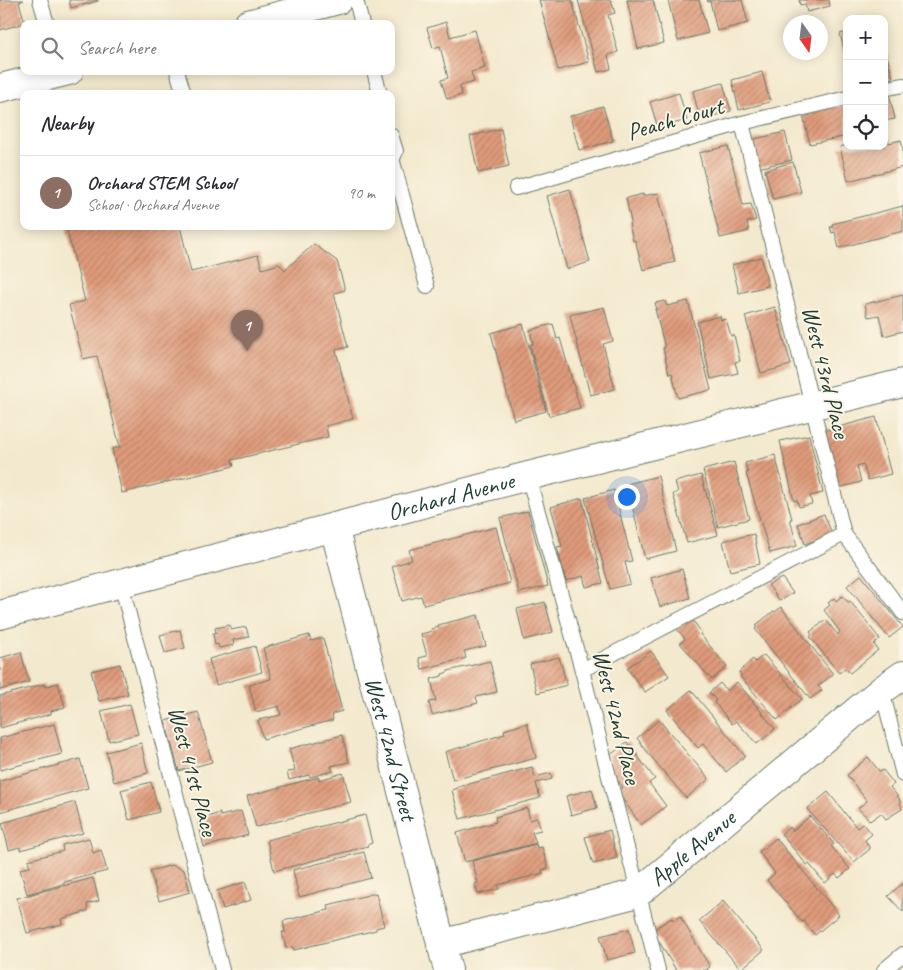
<!DOCTYPE html>
<meta charset="utf-8">
<style>
:root{--surface:#fff;--page:#f7f7f7;--text:#2b2b33;--muted:#7c7c81;--line:#e1e1e2;--accent:#0b8043}
body{margin:0;font-family:Caveat,sans-serif;background:var(--page);color:var(--text)}
.controls{position:absolute;right:15px;top:15px;display:grid;overflow:hidden;border-radius:10px;box-shadow:0 2px 12px #0003}
.controls button{width:45px;height:45px;display:grid;place-items:center;padding:0;border:0;border-bottom:1px solid var(--line);background:var(--surface);color:var(--text);font:25px sans-serif}
.compass{position:absolute;left:783px;top:15px;width:45px;height:45px;border-radius:50%;background:var(--surface);box-shadow:0 2px 12px #0003;rotate:166deg}
.you{position:absolute;left:626px;top:496px;width:18px;height:18px;margin:-12px;border:4px solid #fff;border-radius:50%;background:#1a73e8;box-shadow:0 0 0 8px #1a73e833}
.badge{display:grid;place-items:center;width:32px;height:32px;border-radius:50%;background:var(--accent);color:#fff;font-size:16px;font-weight:700}
.pin{position:absolute;translate:-50% -41px;filter:drop-shadow(0 1px 2px #0008)}
.pin::after{content:'';position:absolute;top:26px;width:18px;height:15px;background:inherit;clip-path:polygon(0 0,100% 0,50% 100%)}
.list{margin:0;padding:0;list-style:none}
h2{display:flex;justify-content:space-between;align-items:center;height:65px;margin:0;padding:0 20px;font-size:21px}
h2 small{font-size:16px;font-weight:400;color:var(--muted)}
.list li{display:grid;grid-template-columns:32px 1fr auto;gap:15px;align-items:center;box-sizing:border-box;height:75px;padding:0 20px;border-top:1px solid var(--line)}
.list b{display:block;font-size:19px;white-space:nowrap}
.list p{margin:0;font-size:16px;white-space:nowrap;color:var(--muted)}
.list em{font-size:16px;font-style:normal;color:var(--muted)}
.icon{flex:none;width:28px;height:28px;fill:none;stroke:currentColor;stroke-width:2;stroke-linecap:round;stroke-linejoin:round}
.map{position:relative;flex:none;width:903px;height:970px;overflow:hidden}
.search{position:absolute;background:var(--surface);box-shadow:0 2px 12px #0003;left:20px;top:20px;width:375px;height:55px;display:flex;align-items:center;gap:12px;box-sizing:border-box;padding:0 18px;border-radius:10px;color:var(--muted);font-size:19px}
.panel{position:absolute;background:var(--surface);box-shadow:0 2px 12px #0003;left:20px;top:90px;width:375px;height:140px;border-radius:10px}
.map>svg:first-child{display:block}
</style>
<div class="map">
<svg width="903" height="970" viewBox="0 0 903 970">
<defs>
<pattern id="building-hatch" width="6" height="6" patternUnits="userSpaceOnUse" patternTransform="scale(1.25)"><rect width="6" height="6" fill="#e09b7b"/><path d="M-1 1l2-2M0 6l6-6M5 7l2-2" fill="none" stroke="#b58066"/></pattern>
</defs>
<rect width="100%" height="100%" fill="#fcf5e5"/>
<filter id="ink" filterUnits="userSpaceOnUse"><feTurbulence type="fractalNoise" baseFrequency=".02" numOctaves="2"/><feDisplacementMap in="SourceGraphic" scale="10" xChannelSelector="R" yChannelSelector="G"/><feConvolveMatrix kernelMatrix="1 2 1 2 8 2 1 2 1" color-interpolation-filters="sRGB"/></filter>
<filter id="wash" filterUnits="userSpaceOnUse"><feTurbulence type="fractalNoise" baseFrequency=".0096" numOctaves="4" result="noise"/><feDisplacementMap in="SourceGraphic" scale="20" xChannelSelector="R" yChannelSelector="G"/><feGaussianBlur stdDeviation="1.12" result="paint"/><feColorMatrix in="noise" values="0 0 0 0 0 0 0 0 0 0 0 0 0 0 0 0 0 1.4 0 .05"/><feComposite in="paint" operator="in"/></filter>
<g filter="url(#wash)">
<rect width="100%" height="100%" fill="#f3e9ce"/>
<g id="blocks">
<g fill="url(#building-hatch)">
<path d="M0,0H24L19,2L25,23L0,30Z"/>
<path d="M69,0H98V1L71,8Z"/>
<path d="M539,0H572L589,62L558,70Z"/>
<path d="M578,0H611L615,13L608,15L618,52L608,55L611,69L598,72Z"/>
<path d="M627,0H653L664,43L638,49Z"/>
<path d="M668,0H699L708,33L678,41Z"/>
<path d="M707,0H742L748,23L717,31L710,1L708,2Z"/>
<path d="M799,0H829L830,6L807,12L805,4L800,5Z"/>
<path d="M446,22L450,37L475,30L485,68L471,72L474,82L460,86L462,95L447,99L441,80L448,78L440,46L433,48L427,28Z"/>
<path d="M847,32V58H846L840,34Z"/>
<path d="M884,46L893,78L884,80Z"/>
<path d="M762,72L770,102L739,110L732,80Z"/>
<path d="M723,83L731,111L700,120L693,91Z"/>
<path d="M679,93L687,120L658,128L650,102Z"/>
<path d="M889,93L895,119L884,121V95Z"/>
<path d="M847,103V136L810,144L803,116L811,115V112Z"/>
<path d="M603,106L613,141L579,150L570,116Z"/>
<path d="M501,129L509,166L478,173L470,136Z"/>
<path d="M785,132L792,160L758,168L751,140Z"/>
<path d="M887,135L889,143L901,140L903,149V167L848,181L840,147L847,145V146H884V136Z"/>
<path d="M728,146L743,205L751,204L756,220L747,222L749,231L720,238L699,153Z"/>
<path d="M793,162L801,192L773,199L765,170Z"/>
<path d="M570,189L590,262L567,269L547,196Z"/>
<path d="M658,193L675,262L643,270L635,240L633,241L629,223L631,222L626,198L643,194V196Z"/>
<path d="M903,206V231L839,248L835,232L832,233L830,227H833L832,224Z"/>
<path d="M66,226H180L191,272L258,255L262,269L279,264L285,270L314,244L337,261L345,290L334,293L348,347L336,350L353,419L326,426L328,437L232,460L234,466L122,493L112,449L120,447L97,356L83,359L69,305L85,301Z"/>
<path d="M761,257L768,286L739,293L732,265Z"/>
<path d="M903,295V331L884,336L879,315L868,317L865,304Z"/>
<path d="M665,301L667,306L688,301L711,390L678,398L672,373L669,374L663,348H665L655,309H657L655,303Z"/>
<path d="M604,307L613,341L603,344L615,389L590,395L570,315Z"/>
<path d="M775,307L791,365L761,373L745,316Z"/>
<path d="M720,316L721,320L726,319L731,336L734,335L740,361L735,362L738,373L711,379L697,322Z"/>
<path d="M523,324L546,411L514,420L491,333Z"/>
<path d="M553,324L557,339L560,338L580,408L549,416L530,345L533,344L530,330Z"/>
<path d="M876,417L891,474L868,480L863,464L857,466L861,482L838,488L823,431Z"/>
<path d="M809,435L823,493L810,496L812,504L799,507L797,500L794,501L780,441Z"/>
<path d="M775,455L792,519H790L797,546L770,553L746,473H748L745,463Z"/>
<path d="M734,462L749,519L718,527L703,470Z"/>
<path d="M701,475L718,535L687,543L673,494L678,492L675,482Z"/>
<path d="M658,476L676,551L645,559L627,484Z"/>
<path d="M614,490L632,561L625,562L630,584L610,589L585,498Z"/>
<path d="M582,498L603,583L586,587L583,576L566,581L557,547L562,546L551,507Z"/>
<path d="M528,511L548,586L519,593L500,518Z"/>
<path d="M824,514L832,534L805,544L798,524Z"/>
<path d="M496,527L510,583L424,605L421,596L402,601L392,566L412,560L409,550Z"/>
<path d="M754,534L760,564L730,571L723,541Z"/>
<path d="M682,569L690,598L660,607L651,578Z"/>
<path d="M861,575L903,627L889,638L847,586Z"/>
<path d="M782,578L793,593L780,601L768,585Z"/>
<path d="M842,596L848,602L850,601L880,639L874,644L878,650L850,673L845,668L839,673L810,637L812,635L810,632L826,620L838,635L840,632L824,610L830,605L828,603L834,598L836,601Z"/>
<path d="M545,602L553,632L524,640L517,609Z"/>
<path d="M781,607L833,674L818,686L822,690L810,699L755,629L757,627L756,625L774,611L775,612Z"/>
<path d="M478,615L486,646L464,651L466,658L422,669L419,658L427,656L421,634L432,631L431,629L439,627L438,625Z"/>
<path d="M691,618L702,633L700,634L727,667L712,680L680,643L685,639L677,629Z"/>
<path d="M230,625L231,630L246,627L249,637L233,640L234,645L219,648L218,644L215,645L213,633H216L215,628Z"/>
<path d="M180,630L185,648L165,653L160,635Z"/>
<path d="M309,635L311,641L323,638L342,711L332,714L333,720L263,739L258,720L281,715L279,706L256,712L249,685L271,679L263,648Z"/>
<path d="M255,646L262,672L216,685L209,659Z"/>
<path d="M651,651L669,676L645,692L627,668Z"/>
<path d="M21,652L29,682L0,690V658Z"/>
<path d="M764,655L802,699L777,720L740,676L741,675L739,672L753,659L755,662Z"/>
<path d="M559,657L567,685L537,693L530,664Z"/>
<path d="M490,661L497,692L476,697L478,703L432,715L429,702L436,701L431,679L442,676V674L448,672V671Z"/>
<path d="M120,664L128,694L99,701L91,671Z"/>
<path d="M737,682L775,729L757,744L736,721L732,724L714,702L716,700L709,693L720,683L727,691Z"/>
<path d="M58,683L65,707L51,711V714L0,728V696L44,684V687Z"/>
<path d="M691,690L745,756L726,772L703,744L698,748L667,710Z"/>
<path d="M130,704L138,734L109,741L101,711Z"/>
<path d="M198,712L212,762L179,771L165,721Z"/>
<path d="M659,720L709,779L686,798L648,753L637,738Z"/>
<path d="M527,723L536,758L453,780L445,752L505,734L504,730Z"/>
<path d="M54,724L62,754L0,770V738Z"/>
<path d="M342,735L349,762L331,766L333,771L310,777L309,775L289,780L287,772L295,771L289,749Z"/>
<path d="M627,742L655,779L649,783L666,806L641,825L617,791L623,787L612,773L609,756Z"/>
<path d="M141,743L148,773L114,782L106,752Z"/>
<path d="M868,757L880,772L883,770L894,784L890,787L899,798L902,809L886,819L881,813L870,821L858,808L867,801L847,775Z"/>
<path d="M80,759L88,788L0,812V781Z"/>
<path d="M532,767L535,777L551,773L552,779L536,783L540,798L460,819L452,790L458,788V787Z"/>
<path d="M343,773L351,802L256,827L247,796L318,777L319,780Z"/>
<path d="M151,782L159,812L129,820L121,790Z"/>
<path d="M592,789L597,808L571,815L566,796Z"/>
<path d="M828,792L857,828L863,823L872,834L865,840L870,849L854,862L807,809Z"/>
<path d="M75,802L83,833L20,850V847L9,850L2,823Z"/>
<path d="M527,808L530,820L537,818L541,830L532,832L536,843L465,862L457,833L496,822L495,817Z"/>
<path d="M241,811L248,835L204,847L198,822H201L200,819L220,813V816Z"/>
<path d="M365,815L372,843L367,845L368,846L274,871L267,840Z"/>
<path d="M810,816L834,844L831,846L850,869L839,878L835,874L825,883L809,864L807,865L781,834L790,827L793,831Z"/>
<path d="M610,830L617,858L593,864L585,837Z"/>
<path d="M89,838L93,853L101,850L107,871L64,882V884L27,894L20,869L30,867L28,860L63,851L62,845Z"/>
<path d="M776,838L839,915L815,935L804,921L802,922L767,880L775,873L759,852Z"/>
<path d="M536,844L537,848L542,847L548,868L542,870L543,873L498,885L499,889L478,894L475,884L478,883L472,861Z"/>
<path d="M364,852L371,878L299,897L293,870Z"/>
<path d="M172,865L184,870L190,892L159,901L150,871Z"/>
<path d="M93,878L99,901L87,904L88,911L61,919L62,924L27,933L17,898Z"/>
<path d="M245,882L251,900L223,909L217,891Z"/>
<path d="M903,883V912L888,896Z"/>
<path d="M376,893L384,926L376,928V930L294,950L293,947L286,948L282,932H285L283,921L329,910L328,905Z"/>
<path d="M723,901L764,950L741,969L699,921Z"/>
<path d="M680,916L710,967L707,969L708,970H676L652,930L672,918L673,920Z"/>
<path d="M629,929L635,953L607,960L600,936Z"/>
</g>
</g>
</g>
<g filter="url(#ink)">
<use href="#blocks" fill-opacity="0" stroke="#69796a" stroke-width="1"/>
<g fill="none" stroke-linecap="round" stroke-linejoin="round">
<g stroke="#69796a" stroke-width="16">
<g id="service">
<path d="M40,0L47,24"/>
<path d="M356,0L362,24"/>
<path d="M177,71L184,94"/>
<path d="M374,71L380,94"/>
<path d="M884,89L903,85"/>
<path d="M742,123L844,534L903,613"/>
<path d="M391,135L396,151L391,163"/>
<path d="M393,162L427,286"/>
<path d="M516,188L742,123L847,98"/>
<path d="M528,476L582,670L658,970"/>
<path d="M121,584L222,970"/>
<path d="M582,670L844,534"/>
<path d="M882,690L903,775"/>
<path d="M884,970L903,954"/>
</g>
</g>
<g stroke="#69796a" stroke-width="30">
<g id="minor">
<path d="M248,24L338,0"/>
<path d="M0,88L69,71"/>
<path id="s1" d="M334,527L448,970"/>
<path id="s2" d="M0,615L528,476L903,383"/>
<path id="s3" d="M441,944L638,893L882,690L903,675"/>
</g>
</g>
<use href="#service" stroke="#fff" stroke-width="14"/>
<use href="#minor" stroke="#fff" stroke-width="28"/>
</g>
</g>
<g text-anchor="middle" stroke-width="4" stroke-linejoin="round" paint-order="stroke">
<g font-size="24" fill="#1f3d34" stroke="#fcf5e5">
<text transform="translate(675 119) rotate(-16)" y="8">Peach Court</text>
<text transform="translate(826 372) rotate(76)" y="8">West 43rd Place</text>
<text dy="8" stroke="none"><textPath href="#s2" startOffset="466">Orchard Avenue</textPath></text>
<text transform="translate(617 717) rotate(76)" y="8">West 42nd Place</text>
<text dy="8" stroke="none"><textPath href="#s1" startOffset="229">West 42nd Street</textPath></text>
<text transform="translate(193 771) rotate(75)" y="8">West 41st Place</text>
<text dy="8" stroke="none"><textPath href="#s3" startOffset="274">Apple Avenue</textPath></text>
</g>
</g>
</svg>
<div class="controls">
<button>+</button>
<button>−</button>
<button><svg class="icon" aria-label="locate" viewBox="0 0 24 24"><circle cx="12" cy="12" r="6"/><path d="M12 2v4M12 18v4M2 12h4M18 12h4"/></svg></button>
</div>
<svg class="compass" viewBox="-18 -18 36 36"><path d="M0-13l5 13h-10z" fill="#e53935"/><path d="M0 13l5-13h-10z" fill="#7c7c81"/></svg>
<div class="you"></div>
<div class="pin badge" style="left:247px;top:351px;background:#8d6e63">1</div>
<div class="search"><svg class="icon" aria-label="search" viewBox="0 0 24 24"><circle cx="10" cy="10" r="6"/><path d="M15 15l6 6"/></svg>Search here</div>
<section class="panel">
<h2>Nearby<small></small></h2>
<ul class="list">
<li><span class="badge" style="background:#8d6e63">1</span><div><b>Orchard STEM School</b><p>School · Orchard Avenue</p></div><em>90 m</em></li>
</ul>
</section>
</div>
